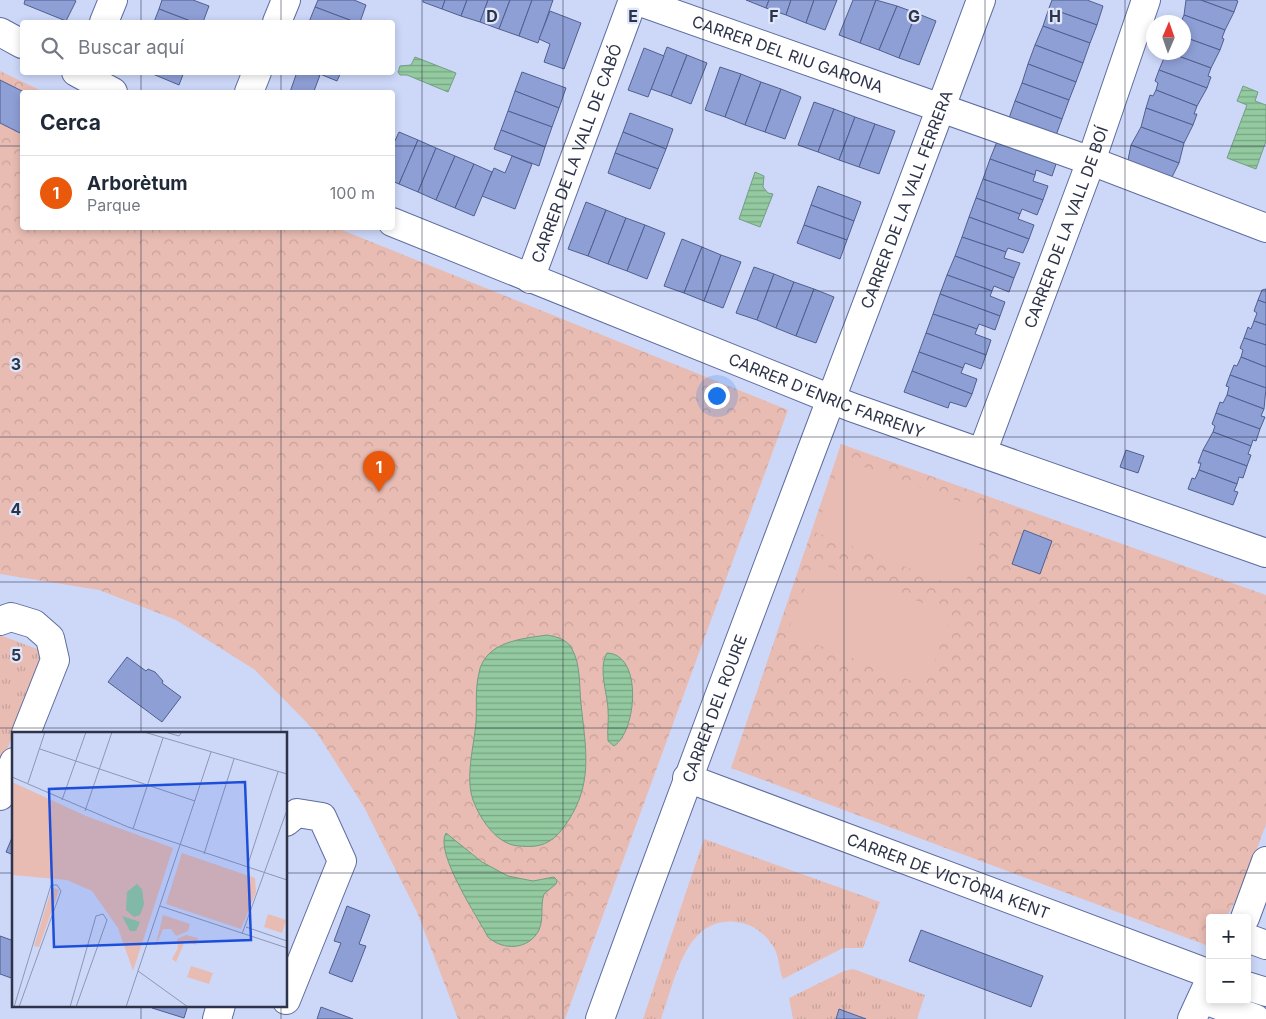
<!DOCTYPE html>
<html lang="es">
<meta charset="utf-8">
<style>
:root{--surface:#fff;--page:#f2f2f3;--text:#1f2937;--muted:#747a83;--line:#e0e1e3;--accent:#ea580c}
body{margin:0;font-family:Inter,sans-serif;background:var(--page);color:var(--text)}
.controls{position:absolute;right:15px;bottom:15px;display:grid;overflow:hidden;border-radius:5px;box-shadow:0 2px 8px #0003}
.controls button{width:45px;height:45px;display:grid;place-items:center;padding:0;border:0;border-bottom:1px solid var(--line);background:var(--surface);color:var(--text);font:25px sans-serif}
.compass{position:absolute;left:1146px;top:15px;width:45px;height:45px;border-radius:50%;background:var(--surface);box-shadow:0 2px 8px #0003;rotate:2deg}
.you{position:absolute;left:716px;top:395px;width:18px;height:18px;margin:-12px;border:4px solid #fff;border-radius:50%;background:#1a73e8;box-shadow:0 0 0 8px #1a73e833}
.badge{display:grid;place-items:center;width:32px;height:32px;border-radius:50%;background:var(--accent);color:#fff;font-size:16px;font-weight:700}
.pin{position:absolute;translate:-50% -41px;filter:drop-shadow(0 1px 2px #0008)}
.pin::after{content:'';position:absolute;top:26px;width:18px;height:15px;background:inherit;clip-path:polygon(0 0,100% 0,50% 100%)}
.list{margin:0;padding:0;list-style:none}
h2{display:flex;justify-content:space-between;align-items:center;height:65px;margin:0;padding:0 20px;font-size:21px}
h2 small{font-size:16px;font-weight:400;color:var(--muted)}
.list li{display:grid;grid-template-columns:32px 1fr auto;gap:15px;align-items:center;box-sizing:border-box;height:75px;padding:0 20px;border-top:1px solid var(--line)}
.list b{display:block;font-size:19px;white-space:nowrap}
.list p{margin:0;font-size:16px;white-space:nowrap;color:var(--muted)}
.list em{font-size:16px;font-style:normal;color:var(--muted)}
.icon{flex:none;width:28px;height:28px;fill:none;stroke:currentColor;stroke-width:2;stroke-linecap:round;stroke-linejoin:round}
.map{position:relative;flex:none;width:1266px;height:1019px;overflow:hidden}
.search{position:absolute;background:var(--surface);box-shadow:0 2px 8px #0003;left:20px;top:20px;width:375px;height:55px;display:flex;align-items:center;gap:12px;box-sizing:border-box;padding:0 18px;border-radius:5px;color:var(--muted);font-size:19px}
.panel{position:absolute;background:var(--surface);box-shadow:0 2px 8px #0003;left:20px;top:90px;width:375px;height:140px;border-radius:5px}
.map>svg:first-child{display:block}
</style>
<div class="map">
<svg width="1266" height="1019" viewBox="0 0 1266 1019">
<defs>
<pattern id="grass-tufts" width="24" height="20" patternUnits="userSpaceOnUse" patternTransform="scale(1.25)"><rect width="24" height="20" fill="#e8bcb3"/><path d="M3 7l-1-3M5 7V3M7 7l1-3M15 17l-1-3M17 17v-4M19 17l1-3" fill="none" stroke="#c7a29b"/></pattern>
<pattern id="park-crowns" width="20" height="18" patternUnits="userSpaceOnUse" patternTransform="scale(1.25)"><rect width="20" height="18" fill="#e8bcb3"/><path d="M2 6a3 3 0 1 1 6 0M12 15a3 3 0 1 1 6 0" fill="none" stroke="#c7a29b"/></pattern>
<pattern id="water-rules" width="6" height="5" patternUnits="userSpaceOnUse" patternTransform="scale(1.25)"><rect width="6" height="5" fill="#93caa0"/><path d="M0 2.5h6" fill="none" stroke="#78a584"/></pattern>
</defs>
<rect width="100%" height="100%" fill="#cdd8f9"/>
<g fill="url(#grass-tufts)">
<path d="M0,635L45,652L0,768Z"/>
<path d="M704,839L880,902L863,948H843L783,979C778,968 780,957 773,946C764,932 752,924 736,922C685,916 675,982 661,1019H643Z"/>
<path d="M853,969L925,995L917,1019H866L840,1009L836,1019H793L789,998L844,971Z"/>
</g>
<g fill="url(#park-crowns)">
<path d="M0,71L44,92H22V228H337L788,410L565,1019H458L417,912L364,807L317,733L255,670L176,620L99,590L0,574Z"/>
<path d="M841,444L1266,595V824L1241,893L1225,918H1210V940L1206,945L731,768Z"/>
</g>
<g fill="#e8bcb3">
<path d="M842,459L991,513L963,589L815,532Z"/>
<path d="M815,562L952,614L925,686L787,633Z"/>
</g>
<g fill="url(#water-rules)" stroke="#749d86">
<path d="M415,57L456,73L448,92L407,75H400L398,72L400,66L411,65Z"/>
<path d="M1243,86L1258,92L1255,101L1266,105V141L1256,169L1227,158L1247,105L1237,101Z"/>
<path d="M755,172L764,176L763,187L768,193L773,194L760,227L739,219Z"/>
<path d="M547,635C557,637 567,639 572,649C581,665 579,686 581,704C586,751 594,786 564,827C551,844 540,848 519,846C497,845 480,819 473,800C465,777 474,746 476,722C477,705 475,689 479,673C480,666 483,661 487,656C501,640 527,638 547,635Z"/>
<path d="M607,653C643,654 637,731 614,746L608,741C607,730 609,720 608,709C607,692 598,668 607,653Z"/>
<path d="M446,833L482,862L508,876L533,881L554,877L557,880L556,884L544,894C540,906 544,918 539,930C529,950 503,951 488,937C478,918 434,852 446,833Z"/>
</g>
<g fill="#8e9fd6" stroke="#515f8e">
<path d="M25,0H74L76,1L66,21L24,4Z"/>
<path d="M162,0H193L209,6L203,22H193L159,9Z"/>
<path d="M318,0H354L366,5L360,22H355L315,7Z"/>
<path d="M423,0H445L442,9L423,2Z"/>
<path d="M445,0H467L461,16L442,9Z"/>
<path d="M467,0H488L480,22L461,16Z"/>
<path d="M488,0H510L499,29L480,22Z"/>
<path d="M510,0H532L519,36L499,29Z"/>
<path d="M532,0H553L538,43L519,36Z"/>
<path d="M746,0H769L766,8Z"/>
<path d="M769,0H791L786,15L766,8Z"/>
<path d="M791,0H814L806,23L786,15Z"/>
<path d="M814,0H837L825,30L806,23Z"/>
<path d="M853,0H876L860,43L839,35Z"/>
<path d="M876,0L897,6L879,50L860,43Z"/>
<path d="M1052,0H1087L1103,6L1097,25L1049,8Z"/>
<path d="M1186,0H1201L1234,12L1225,30L1184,15Z"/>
<path d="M1201,0H1235L1238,1L1234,12Z"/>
<path d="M897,6L916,13L899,58L879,50Z"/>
<path d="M315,7L355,22H309Z"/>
<path d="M1049,8L1097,25L1090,43L1043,26Z"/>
<path d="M159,9L193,22H154Z"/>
<path d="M550,11L581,23L564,69L544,62L550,44L539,39Z"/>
<path d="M916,13L936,21L919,65L899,58Z"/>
<path d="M1184,15L1225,30L1222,38L1224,39L1220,50L1184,37V22H1181Z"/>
<path d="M1043,26L1090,43L1083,63L1035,45Z"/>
<path d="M1184,37L1220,50L1211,68L1170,53L1184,52Z"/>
<path d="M1035,45L1083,63L1076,82L1028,64Z"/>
<path d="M667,47L687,55L671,96L651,89Z"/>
<path d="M644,48L664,56L648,97L628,90Z"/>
<path d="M1170,53L1211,68L1208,76L1211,77L1207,88L1159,70L1164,58L1167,59Z"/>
<path d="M687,55L707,63L691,104L671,96Z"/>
<path d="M1028,64L1076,82L1069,100L1022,83Z"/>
<path d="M720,67L741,74L725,117L705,110Z"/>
<path d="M1159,70L1207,88L1197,106L1156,90L1158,83L1155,81Z"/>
<path d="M148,72H184L179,85Z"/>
<path d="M297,72L320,75L314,91L317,92H290Z"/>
<path d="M315,72H341L337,81Z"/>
<path d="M522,72L566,88L559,108L515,91Z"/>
<path d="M741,74L761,82L745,125L725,117Z"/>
<path d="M0,80L24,92H22V134L0,123Z"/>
<path d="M761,82L781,89L765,132L745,125Z"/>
<path d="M1022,83L1069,100L1062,119L1015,101Z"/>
<path d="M781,89L801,97L785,139L765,132Z"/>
<path d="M1156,90L1197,106L1194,114H1197L1193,125L1146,108L1150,95L1153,96Z"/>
<path d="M515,91L559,108L552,127L508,111Z"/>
<path d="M1015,101L1062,119L1055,138L1008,121Z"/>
<path d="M814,102L834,109L818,152L798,145Z"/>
<path d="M1146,108L1193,125L1184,143L1141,127Z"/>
<path d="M834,109L855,117L839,160L818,152Z"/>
<path d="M508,111L552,127L545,147L501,130Z"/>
<path d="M630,113L673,129L666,149L623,132Z"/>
<path d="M855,117L875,124L859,167L839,160Z"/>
<path d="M875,124L895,131L879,174L859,167Z"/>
<path d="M1141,127L1184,143L1179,163L1131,145Z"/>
<path d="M501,130L545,147L539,166L494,149Z"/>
<path d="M399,132L418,140L399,184L392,181V147Z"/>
<path d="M623,132L666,149L658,169L615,153Z"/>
<path d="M998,139L1057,161L1052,176L1036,170L1035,175L990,159Z"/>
<path d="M418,140L436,148L418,192L399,184Z"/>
<path d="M1131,145L1179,163L1170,181L1127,165Z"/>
<path d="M436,148L455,156L436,200L418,192Z"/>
<path d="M615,153L658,169L650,189L608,173Z"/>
<path d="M455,156L474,164L455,208L436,200Z"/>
<path d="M512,156L532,164L515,209L482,196L494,168L505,173Z"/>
<path d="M990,159L1035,175L1033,181L1048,186L1043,200L983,179Z"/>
<path d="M474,164L492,172L474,216L455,208Z"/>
<path d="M983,179L1043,200L1037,215L1022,209L1020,214L976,198Z"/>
<path d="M818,186L861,202L854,221L811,205Z"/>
<path d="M976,198L1020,214L1018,219L1034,225L1029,239L969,217Z"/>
<path d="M586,202L606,210L588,256L568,249Z"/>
<path d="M811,205L854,221L847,240L804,225Z"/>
<path d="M606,210L626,218L608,264L588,256Z"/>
<path d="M969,217L1029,239L1023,253L1008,248L1006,252L962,237Z"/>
<path d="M626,218L645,225L627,271L608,264Z"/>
<path d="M645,225L665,233L647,279L627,271Z"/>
<path d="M804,225L847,240L840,259L797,243Z"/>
<path d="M962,237L1006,252L1004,258L1020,263L1014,278L955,256Z"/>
<path d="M682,239L702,247L684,293L664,286Z"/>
<path d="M702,247L721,255L704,301L684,293Z"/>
<path d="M721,255L741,262L723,308L704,301Z"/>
<path d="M955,256L1014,278L1009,292L994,286L992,291L947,275Z"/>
<path d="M754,267L774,274L757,320L736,313Z"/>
<path d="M774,274L794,282L776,328L757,320Z"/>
<path d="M947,275L992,291L990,296L1005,302L1000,316L940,294Z"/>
<path d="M794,282L814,289L796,336L776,328Z"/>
<path d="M814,289L834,297L816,343L796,336Z"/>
<path d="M1266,289V303L1258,300L1262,290Z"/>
<path d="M940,294L1000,316L995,330L979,324L977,329L933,314Z"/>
<path d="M1258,300L1266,303V325L1254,321L1257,313L1254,311Z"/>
<path d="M933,314L977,329L975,334L991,340L986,355L926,333Z"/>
<path d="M1254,321L1266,325V345L1244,338L1248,327L1251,329Z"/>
<path d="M926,333L986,355L981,369L965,363L963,368L919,352Z"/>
<path d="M1244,338L1266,345V367L1241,357L1243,350L1240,348Z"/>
<path d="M919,352L963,368L961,373L977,379L972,394L912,371Z"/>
<path d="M1241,357L1266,367V388L1230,375L1234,365L1237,366Z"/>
<path d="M912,371L972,394L966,407L950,402L948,408L904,392Z"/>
<path d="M1230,375L1266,388L1264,409L1227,395L1229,387L1226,386Z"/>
<path d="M1227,395L1264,409L1261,416L1265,417L1260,429L1216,413L1220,402L1223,403Z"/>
<path d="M1216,413L1260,429L1256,441L1253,440L1251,446L1213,432L1215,426L1212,424Z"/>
<path d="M1213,432L1251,446L1248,454L1251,455L1247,466L1203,450Z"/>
<path d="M1126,450L1144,456L1138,473L1120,467Z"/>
<path d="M1203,450L1247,466L1243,478L1239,477L1237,484L1199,470L1201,463H1198Z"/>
<path d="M1199,470L1237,484L1234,491L1238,492L1233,505L1188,489L1192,478L1195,479Z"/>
<path d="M1024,530L1052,541L1040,574L1012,564Z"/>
<path d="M127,657L146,671L148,669L155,672L163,681L162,683L181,697L162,722L108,682Z"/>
<path d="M14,833V855L6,852Z"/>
<path d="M347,906L370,915L359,944L366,946L352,982L329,973L341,943L334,941Z"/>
<path d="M921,930L1043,976L1031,1007L909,961Z"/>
<path d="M0,936L14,941V979L0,974Z"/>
<path d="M153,1005H188L184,1018L152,1008Z"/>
<path d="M321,1007L353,1019H317Z"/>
<path d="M839,1009L866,1019H836Z"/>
</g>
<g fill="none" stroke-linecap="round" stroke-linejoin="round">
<g stroke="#5e6d9e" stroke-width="30">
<g id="minor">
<path id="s1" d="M635,0L1091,161L1266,228"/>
<path d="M104,22L113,0"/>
<path d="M277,22L286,0"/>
<path d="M0,32L22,44"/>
<path d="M76,72L113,92"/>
<path d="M249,92L257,72"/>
<path id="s2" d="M392,222L851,407L1266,553"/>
<path id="s3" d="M530,279L633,0"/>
<path id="s4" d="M982,453L1091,161L1146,0"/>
<path d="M0,621L11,617L34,624L50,638L55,660L26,733"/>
<path id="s5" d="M687,778L1210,974"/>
<path d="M0,796L14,762"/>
<path d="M286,822L297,813L322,817L342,861L286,1000"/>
<path d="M1245,918L1266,861"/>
<path d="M1247,938L1266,945"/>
<path d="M1247,986L1266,992"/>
<path d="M1202,999L1256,1019"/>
<path d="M217,1019L221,1005"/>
<path id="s6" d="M600,1019C723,678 855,340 981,0"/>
<path d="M1192,1019L1209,982"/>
</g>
</g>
<use href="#minor" stroke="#fff" stroke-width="28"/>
</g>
<path fill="none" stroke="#2d3349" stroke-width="1" stroke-opacity="0.55" d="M141,0V22M281,0V22M422,0V1019M563,0V1019M703,0V1019M844,0V1019M985,0V1019M1125,0V1019M141,72V92M281,72V92M0,146H22M392,146H1266M141,228V733M281,228V733M0,291H1266M0,437H1266M0,582H1266M0,728H1266M0,873H14M286,873H1266M141,1005V1019M281,1005V1019"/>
<g text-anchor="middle" stroke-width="4.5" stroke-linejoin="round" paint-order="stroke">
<g font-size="16" fill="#2d3349" stroke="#dee6fc">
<text dy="6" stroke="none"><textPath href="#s1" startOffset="162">CARRER DEL RIU GARONA</textPath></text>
<text dy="6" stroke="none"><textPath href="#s3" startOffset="134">CARRER DE LA VALL DE CABÓ</textPath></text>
<text dy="6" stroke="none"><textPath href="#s6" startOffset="875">CARRER DE LA VALL FERRERA</textPath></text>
<text dy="6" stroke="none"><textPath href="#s4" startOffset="241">CARRER DE LA VALL DE BOÍ</textPath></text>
<text dy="6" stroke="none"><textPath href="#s2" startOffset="468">CARRER D'ENRIC FARRENY</textPath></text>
<text dy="6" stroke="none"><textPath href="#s6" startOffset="331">CARRER DEL ROURE</textPath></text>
<text dy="6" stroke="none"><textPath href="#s5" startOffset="279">CARRER DE VICTÒRIA KENT</textPath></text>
</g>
</g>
<g transform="translate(12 732)">
<rect width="275" height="275" fill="#cdd8f9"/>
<path d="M40,155L47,158L27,215L22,214ZM256,182L274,188L270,201L252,195ZM151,183L178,192L176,199L164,204L159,197H151L143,216ZM174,203L186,206L184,213L173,209L164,230L160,227L166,216L165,207Z" fill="#e8bcb3"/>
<path d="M0,50L74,84L161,116L121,239L106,196L80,159L55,148L0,143ZM170,121L243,146L244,160L229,197L154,172Z" fill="#e8bcb3"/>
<path d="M170,123L193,131L189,143L166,135ZM166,139L188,147L184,158L162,151ZM179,234L201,241L197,252L175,245Z" fill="#e8bcb3"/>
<path d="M125,152L130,157L132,172L128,183L122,185L114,178L115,160ZM110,184L128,190L124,199H118Z" fill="#93caa0"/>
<path fill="none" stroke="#8d96b3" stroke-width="1" d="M132,0L275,42M153,0L167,4L170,0M28,17L183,69M0,45L116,95L275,148M16,51L33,0M50,68L74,0M73,79L100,0M121,97L151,6M192,122L222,27M235,135L266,40M148,174L275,216M234,195L275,209M230,202L275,78M126,239L176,275M2,275L39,153H45L49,159L7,275M58,275L84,184L91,182L95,188L64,275M114,275L199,20"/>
<path fill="#1d4ed8" fill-opacity="0.15" stroke="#1d4ed8" stroke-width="2.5" d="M233,50L239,208L42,215L37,57Z"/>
<rect width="275" height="275" fill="none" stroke="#2d3349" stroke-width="2.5"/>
</g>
<g font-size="16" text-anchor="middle" font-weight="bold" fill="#2d3349" stroke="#dee6fc" stroke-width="4.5" stroke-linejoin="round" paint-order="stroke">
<text x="492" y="22">D</text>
<text x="633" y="22">E</text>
<text x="774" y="22">F</text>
<text x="914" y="22">G</text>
<text x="1055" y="22">H</text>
<text x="16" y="370">3</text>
<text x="16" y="515">4</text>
<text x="16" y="661">5</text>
</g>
</svg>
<div class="controls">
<button>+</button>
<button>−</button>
</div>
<svg class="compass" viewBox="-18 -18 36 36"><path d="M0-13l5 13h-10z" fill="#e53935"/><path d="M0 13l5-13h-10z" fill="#747a83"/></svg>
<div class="you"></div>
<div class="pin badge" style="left:379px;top:492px">1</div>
<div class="search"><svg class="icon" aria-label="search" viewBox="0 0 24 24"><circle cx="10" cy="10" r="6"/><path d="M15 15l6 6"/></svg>Buscar aquí</div>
<section class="panel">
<h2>Cerca<small></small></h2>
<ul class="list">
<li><span class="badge">1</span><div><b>Arborètum</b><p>Parque</p></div><em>100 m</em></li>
</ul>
</section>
</div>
